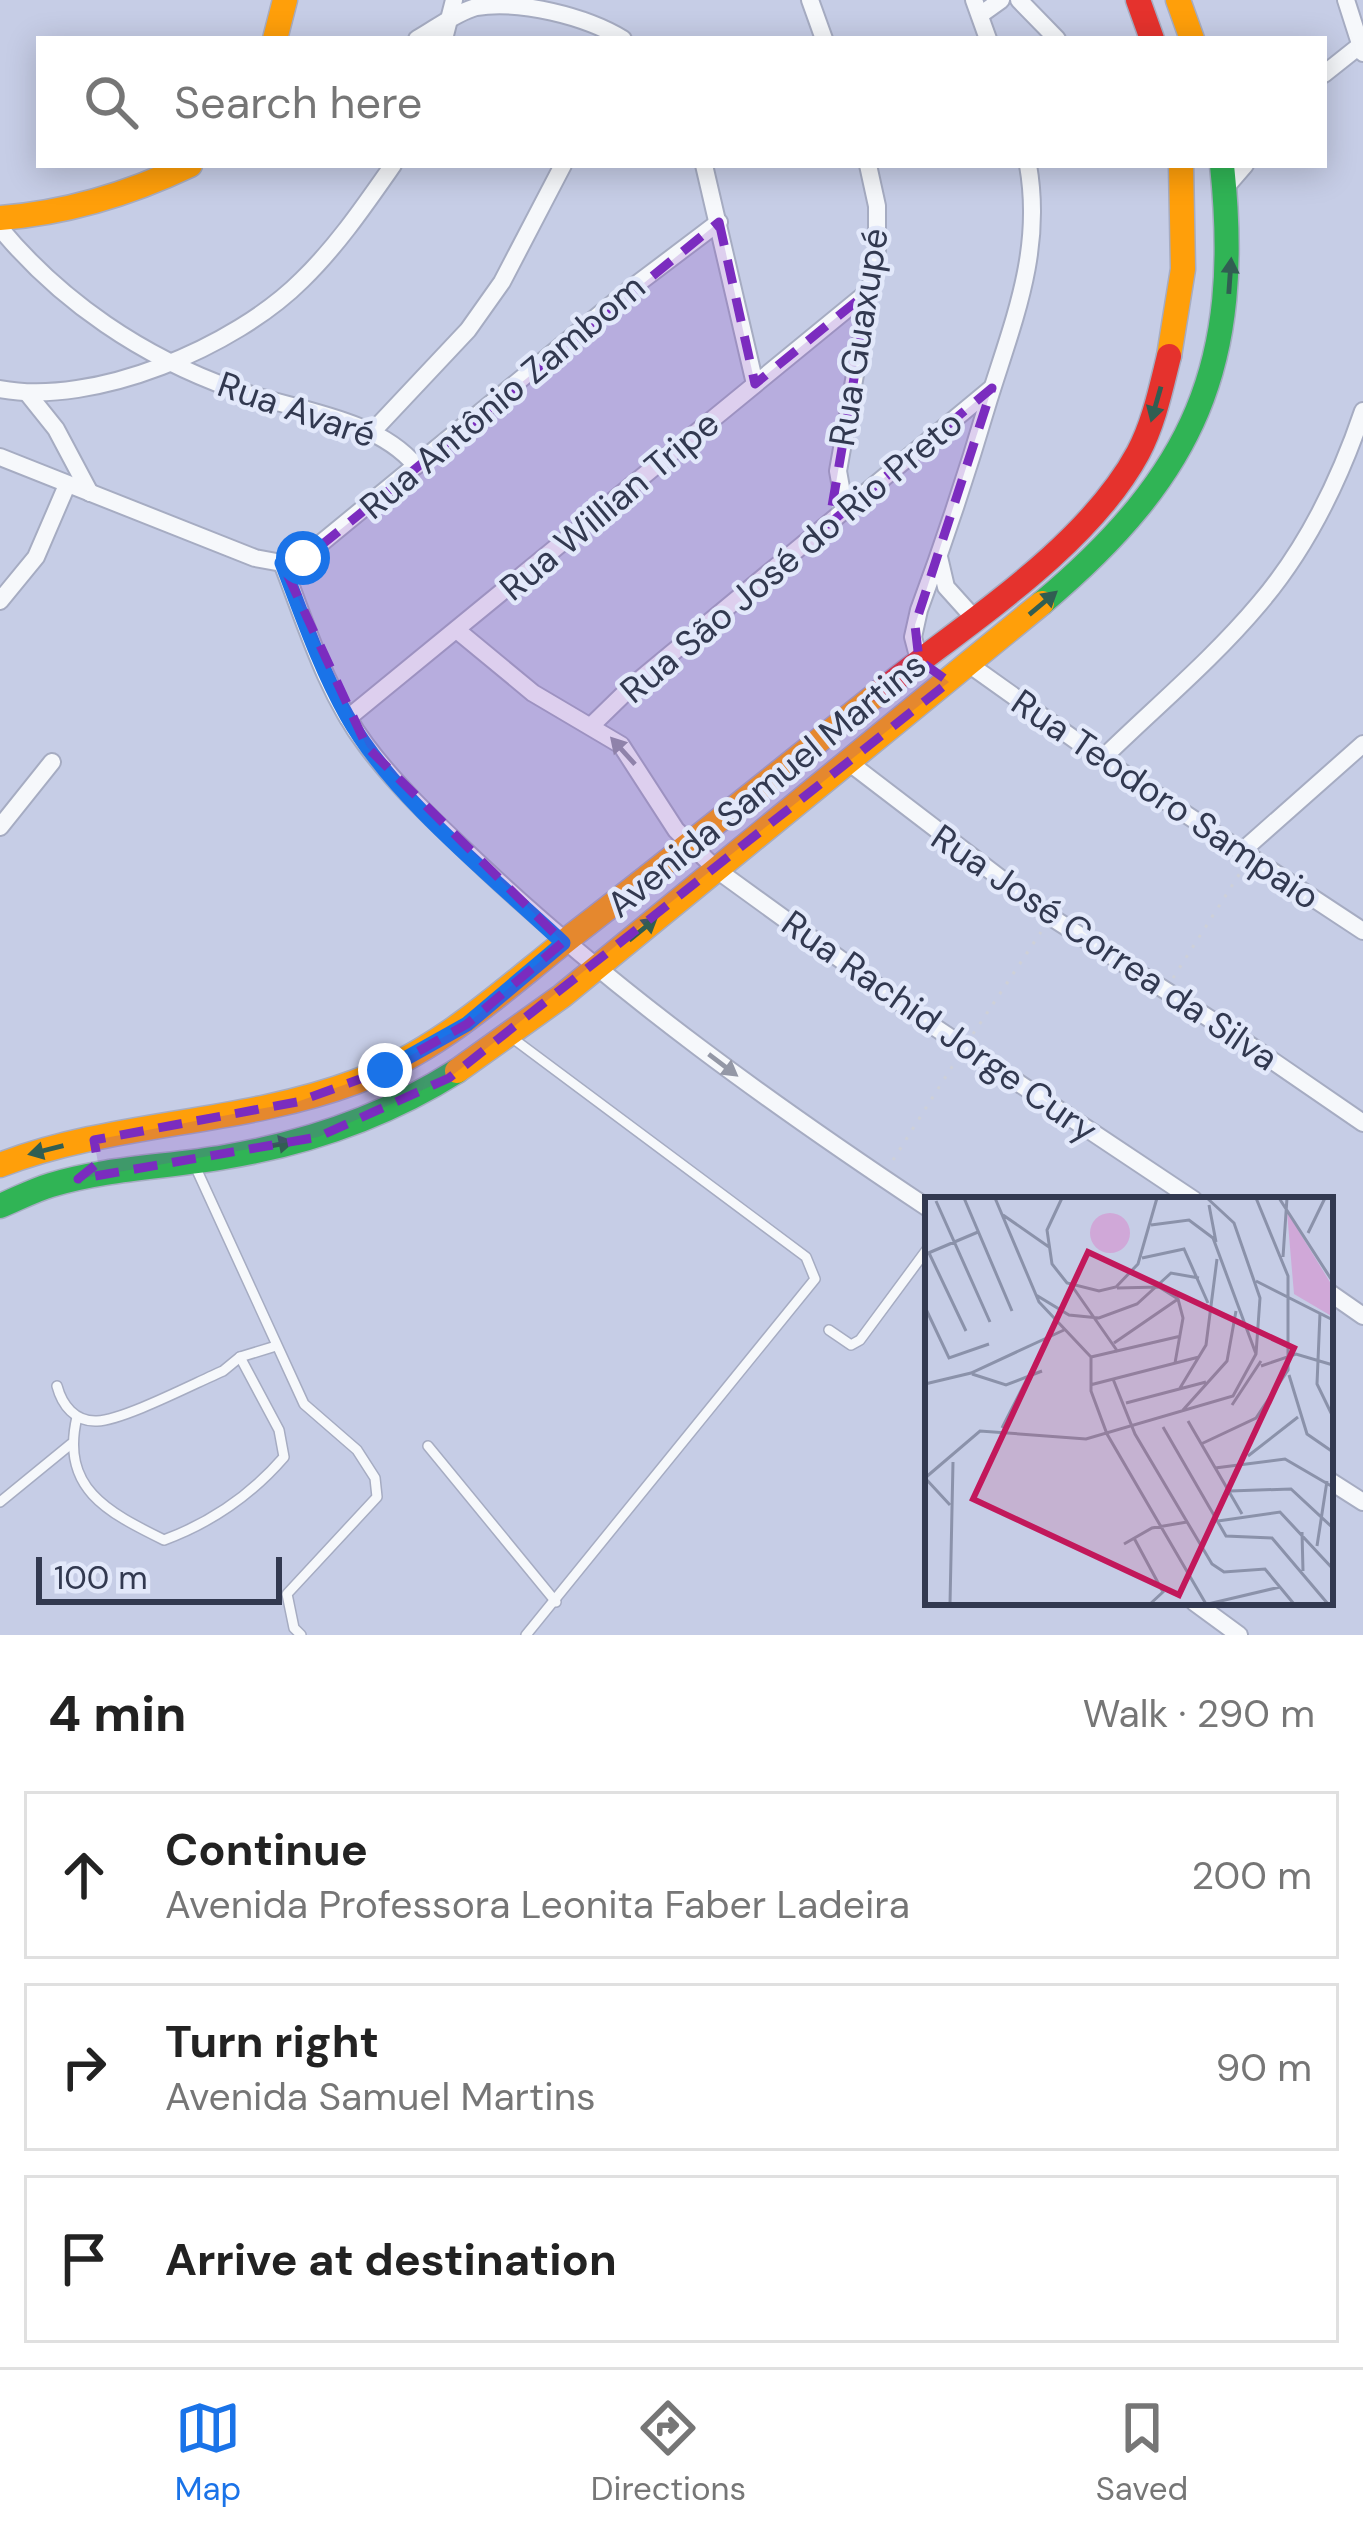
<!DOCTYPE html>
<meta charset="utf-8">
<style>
:root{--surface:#fff;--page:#f6f6f6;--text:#222;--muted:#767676;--line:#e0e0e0;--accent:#1a73e8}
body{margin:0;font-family:"DM Sans",sans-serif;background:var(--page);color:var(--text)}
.scale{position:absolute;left:36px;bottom:30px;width:246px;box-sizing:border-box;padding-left:12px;border:6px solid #323950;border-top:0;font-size:33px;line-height:42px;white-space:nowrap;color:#323950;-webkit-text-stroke:9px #e2e8fa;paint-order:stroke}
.stop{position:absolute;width:36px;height:36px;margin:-27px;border:9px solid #1a73e8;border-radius:50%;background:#fff}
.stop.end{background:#1a73e8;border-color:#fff;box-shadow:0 3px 12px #0008}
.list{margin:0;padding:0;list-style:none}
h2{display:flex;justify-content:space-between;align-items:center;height:156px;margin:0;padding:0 48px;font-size:51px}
h2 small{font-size:39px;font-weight:400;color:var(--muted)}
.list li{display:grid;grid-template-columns:78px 1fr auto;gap:36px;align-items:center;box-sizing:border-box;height:168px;margin:0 24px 24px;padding:0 24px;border:3px solid var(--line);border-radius:0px}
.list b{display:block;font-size:45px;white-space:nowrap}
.list p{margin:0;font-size:39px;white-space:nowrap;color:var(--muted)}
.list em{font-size:39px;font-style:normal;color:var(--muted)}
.icon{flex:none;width:66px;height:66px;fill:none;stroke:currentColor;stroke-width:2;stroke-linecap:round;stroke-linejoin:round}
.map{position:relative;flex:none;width:1363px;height:1635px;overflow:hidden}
.search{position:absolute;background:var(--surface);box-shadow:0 6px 30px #0003;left:36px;right:36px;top:36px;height:132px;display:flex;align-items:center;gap:30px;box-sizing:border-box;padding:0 42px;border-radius:0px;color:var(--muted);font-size:45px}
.sheet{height:732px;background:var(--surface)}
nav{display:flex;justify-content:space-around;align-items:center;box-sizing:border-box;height:168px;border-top:3px solid var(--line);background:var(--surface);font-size:33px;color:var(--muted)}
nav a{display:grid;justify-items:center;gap:6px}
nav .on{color:var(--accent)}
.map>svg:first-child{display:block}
</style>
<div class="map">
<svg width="1363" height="1635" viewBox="0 0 1363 1635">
<rect width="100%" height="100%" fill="#c6cde6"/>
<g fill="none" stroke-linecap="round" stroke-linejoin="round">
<g stroke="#a6acc2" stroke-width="12">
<g id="lane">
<path d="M511,1037L806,1257L815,1279L526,1635"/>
<path d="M195,1166L304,1404L357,1450L375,1478L377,1497L287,1594L294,1628L301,1635"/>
<path d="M829,1330L851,1345L860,1340L928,1248"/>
<path d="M57,1386C62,1405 75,1422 97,1421C124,1420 195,1383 223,1371L240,1357L276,1346"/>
<path d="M77,1417C60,1488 107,1512 164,1540C210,1523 252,1494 284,1457L279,1430L240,1357"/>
<path d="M428,1446L556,1602"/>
<path d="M0,1502L71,1444"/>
</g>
</g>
<g stroke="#a6acc2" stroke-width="20">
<g id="street">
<path d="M810,0L824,39"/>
<path d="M974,0L988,39"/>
<path d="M1019,0L1057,39"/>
<path d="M1346,0L1363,53"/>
<path d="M980,15L1001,0"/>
<path d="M417,39C435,29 455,13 476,7C520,0 585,16 623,39"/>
<path d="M444,39L454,0"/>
<path d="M1324,74L1363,43"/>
<path d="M704,165L755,384"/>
<path d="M1226,187L1245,165"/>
<path d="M0,228C61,302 143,357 233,389C292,410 376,417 416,466"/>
<path d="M0,389C94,407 235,347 302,280C337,246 365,205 393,165"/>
<path d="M28,394L56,429L90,493"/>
<path d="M373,431L468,330L502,282L563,165"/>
<path d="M0,457L255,558L282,563L303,558L633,287L719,222"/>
<path d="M845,510L838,471L877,250V206L868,165"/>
<path d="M939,557L946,587L973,617"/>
<path d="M282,563C306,624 326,692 366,745C400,791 445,831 486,870C622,997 773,1105 928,1208"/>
<path d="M0,601L36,557L67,485"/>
<path d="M458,631L533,693L621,745L676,830L717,870L927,1022L1194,1200"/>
<path d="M919,660L913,637L919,610C945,540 968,470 989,399C1014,319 1043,250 1028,165"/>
<path d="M970,665L1102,759L1363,931"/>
<path d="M348,718L869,291"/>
<path d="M592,725L631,687L992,388"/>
<path d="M1102,759C1154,708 1212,660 1259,604C1306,549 1340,479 1363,411"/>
<path d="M851,764L1051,917L1235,1035L1363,1123"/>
<path d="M0,827L52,762"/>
<path d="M1241,852L1363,744"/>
<path d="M1330,1293L1363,1316"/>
<path d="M1330,1481L1363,1502"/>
<path d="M1194,1602L1239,1635"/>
</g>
</g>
<g stroke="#a6acc2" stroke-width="27">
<g id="fast">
<path d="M1042,603C1195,474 1243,365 1222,165"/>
<path d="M0,1206C17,1199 34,1190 51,1185C106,1168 168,1167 225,1157C308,1143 386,1116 457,1071"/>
</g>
</g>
<g stroke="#a6acc2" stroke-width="27">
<g id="slow">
<path d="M1178,0L1192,39"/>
<path d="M275,39L285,0"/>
<path d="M0,218C68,213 129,194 190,165"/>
<path d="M1169,356L1183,269L1181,165"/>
<path d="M457,1071L562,996L1042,603"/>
<path d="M0,1165C113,1121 240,1125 355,1082C440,1051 503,990 573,935C677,855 778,773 881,691"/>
</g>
</g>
<g stroke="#a6acc2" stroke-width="27">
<g id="jam">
<path d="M1138,0L1152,39"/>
<path d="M881,691C965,624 1086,549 1138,453C1154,423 1161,388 1169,356"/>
</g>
</g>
<g stroke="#ced0d8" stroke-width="3" stroke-dasharray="3 9" stroke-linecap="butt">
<path d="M1173,978L1242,870"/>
<path d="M973,1034L1041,932"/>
<path d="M893,1160L955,1062"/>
</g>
<use href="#lane" stroke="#f6f8fb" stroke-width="9"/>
<use href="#street" stroke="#f6f8fb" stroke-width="16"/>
<use href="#fast" stroke="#30b455" stroke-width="24"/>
<use href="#slow" stroke="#ff9f0a" stroke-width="24"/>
<use href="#jam" stroke="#e5322d" stroke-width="24"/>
</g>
<defs><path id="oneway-solid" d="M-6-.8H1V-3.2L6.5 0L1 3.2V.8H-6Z" transform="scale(3)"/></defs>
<g fill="#315e52">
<use href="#oneway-solid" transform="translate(1230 276) rotate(-86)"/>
<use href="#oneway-solid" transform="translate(1156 404) rotate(106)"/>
<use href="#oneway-solid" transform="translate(1043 603) rotate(-40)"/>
<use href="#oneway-solid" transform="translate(643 929) rotate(-39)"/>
<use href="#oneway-solid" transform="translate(276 1145) rotate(-11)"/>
<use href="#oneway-solid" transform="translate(46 1150) rotate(166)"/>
</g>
<g fill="#9498a6">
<use href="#oneway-solid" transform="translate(623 751) rotate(-132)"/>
<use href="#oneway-solid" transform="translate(723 1065) rotate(37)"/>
</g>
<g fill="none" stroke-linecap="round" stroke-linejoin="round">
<path stroke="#1a73e8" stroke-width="15" d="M303,558L282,563C302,615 320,668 347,716C393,798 494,878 563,943L467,1024L385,1070"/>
</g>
<path fill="#7b2cbf" fill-opacity="0.2" stroke="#7b2cbf" stroke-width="9" stroke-dasharray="24 15" stroke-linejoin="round" d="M719,222L755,384L869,291L829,524L992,388L915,625L919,660L949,682L449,1078L318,1137L78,1179L98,1163L94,1140L297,1102L385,1070L467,1024L563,942L367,747L282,563L324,543Z"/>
<g text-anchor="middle" stroke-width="9" stroke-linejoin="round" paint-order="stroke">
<g font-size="36" fill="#323950" stroke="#e2e8fa">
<text transform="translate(858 337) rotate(-81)" y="13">Rua Guaxupé</text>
<text transform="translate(502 396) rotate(-40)" y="13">Rua Antônio Zambom</text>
<text transform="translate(297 409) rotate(19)" y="13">Rua Avaré</text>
<text transform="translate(609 505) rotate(-40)" y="13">Rua Willian Tripe</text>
<text transform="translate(791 556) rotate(-40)" y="13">Rua São José do Rio Preto</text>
<text transform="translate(766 784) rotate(-39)" y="13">Avenida Samuel Martins</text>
<text transform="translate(1166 799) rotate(34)" y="13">Rua Teodoro Sampaio</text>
<text transform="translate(1105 947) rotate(34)" y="13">Rua José Correa da Silva</text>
<text transform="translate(940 1026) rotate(35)" y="13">Rua Rachid Jorge Cury</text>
</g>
</g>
<g transform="translate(925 1197)">
<rect width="408" height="408" fill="#c6cde6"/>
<path d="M362,15L408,90V120L369,97ZM165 36a20 20 0 1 1 40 0a20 20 0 1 1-40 0Z" fill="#d0a8d8"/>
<path fill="none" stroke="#8b92aa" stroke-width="3" d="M39,1L87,114M70,1L114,105L166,160V194L182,237L281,407M137,1L122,33L127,67L142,86L174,94L191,90L213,67L232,1M354,1L408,85M11,4L65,125M284,8L291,45M78,18L124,50M226,28L264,23L288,41L331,157M383,36L400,1M4,56L41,134M1,57L53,35M358,60L362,1M217,61L259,52L283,106M331,84L408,123M147,89L193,155M192,91L234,90L253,102L258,121L250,166M111,98L144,118L174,121L212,107L246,76L274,81M0,110L24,161L64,147M395,116L392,187L408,220M189,146L253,102M166,160L256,139M336,169L371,157L408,168M47,177L81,188L117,174M364,178L382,237L408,255M188,182L210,237L287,367L299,375L340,372L369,407M0,187L46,176L139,133M165,188L274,160M255,191L281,148L292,62M201,206L281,185M307,208L336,164M258,213L302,164L311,114M263,224L317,317M238,230L301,339L347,341L403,407M77,231L102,182M276,247L331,221L363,173V79L331,1M323,259L373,220M290,271L360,262L408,290M305,294L366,292L408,331M25,308L0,281L55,234L161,242L308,199L331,157L335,101L309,26L282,1M293,324L355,315L408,372M377,335L378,374M209,341L238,395L225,407M199,347L227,331L262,325M392,349L402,284M25,407L28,265M283,407L355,390"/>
<path fill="#c2185b" fill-opacity="0.15" stroke="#c2185b" stroke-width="6" d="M163,55L369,151L254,398L48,302Z"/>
<rect width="408" height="408" fill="none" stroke="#323950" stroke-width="6"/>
</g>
</svg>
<div class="scale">100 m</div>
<div class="stop" style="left:303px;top:558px"></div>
<div class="stop end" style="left:385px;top:1070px"></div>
<div class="search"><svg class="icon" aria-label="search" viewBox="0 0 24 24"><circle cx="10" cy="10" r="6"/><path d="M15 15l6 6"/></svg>Search here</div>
</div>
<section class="sheet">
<h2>4 min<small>Walk · 290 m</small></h2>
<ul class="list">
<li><svg class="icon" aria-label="ahead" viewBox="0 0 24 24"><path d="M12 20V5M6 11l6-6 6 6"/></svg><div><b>Continue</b><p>Avenida Professora Leonita Faber Ladeira</p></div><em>200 m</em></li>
<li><svg class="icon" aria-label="right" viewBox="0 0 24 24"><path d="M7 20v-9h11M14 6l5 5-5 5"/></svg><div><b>Turn right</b><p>Avenida Samuel Martins</p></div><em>90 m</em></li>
<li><svg class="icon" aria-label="arrive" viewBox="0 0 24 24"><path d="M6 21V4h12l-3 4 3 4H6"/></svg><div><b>Arrive at destination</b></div></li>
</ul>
</section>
<nav>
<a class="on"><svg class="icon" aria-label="map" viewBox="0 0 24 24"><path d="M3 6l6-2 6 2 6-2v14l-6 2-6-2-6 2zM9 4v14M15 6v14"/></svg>Map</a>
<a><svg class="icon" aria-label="directions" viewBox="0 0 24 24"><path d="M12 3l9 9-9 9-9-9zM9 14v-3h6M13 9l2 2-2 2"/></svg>Directions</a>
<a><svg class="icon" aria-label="saved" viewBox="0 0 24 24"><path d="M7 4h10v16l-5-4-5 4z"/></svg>Saved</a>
</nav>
